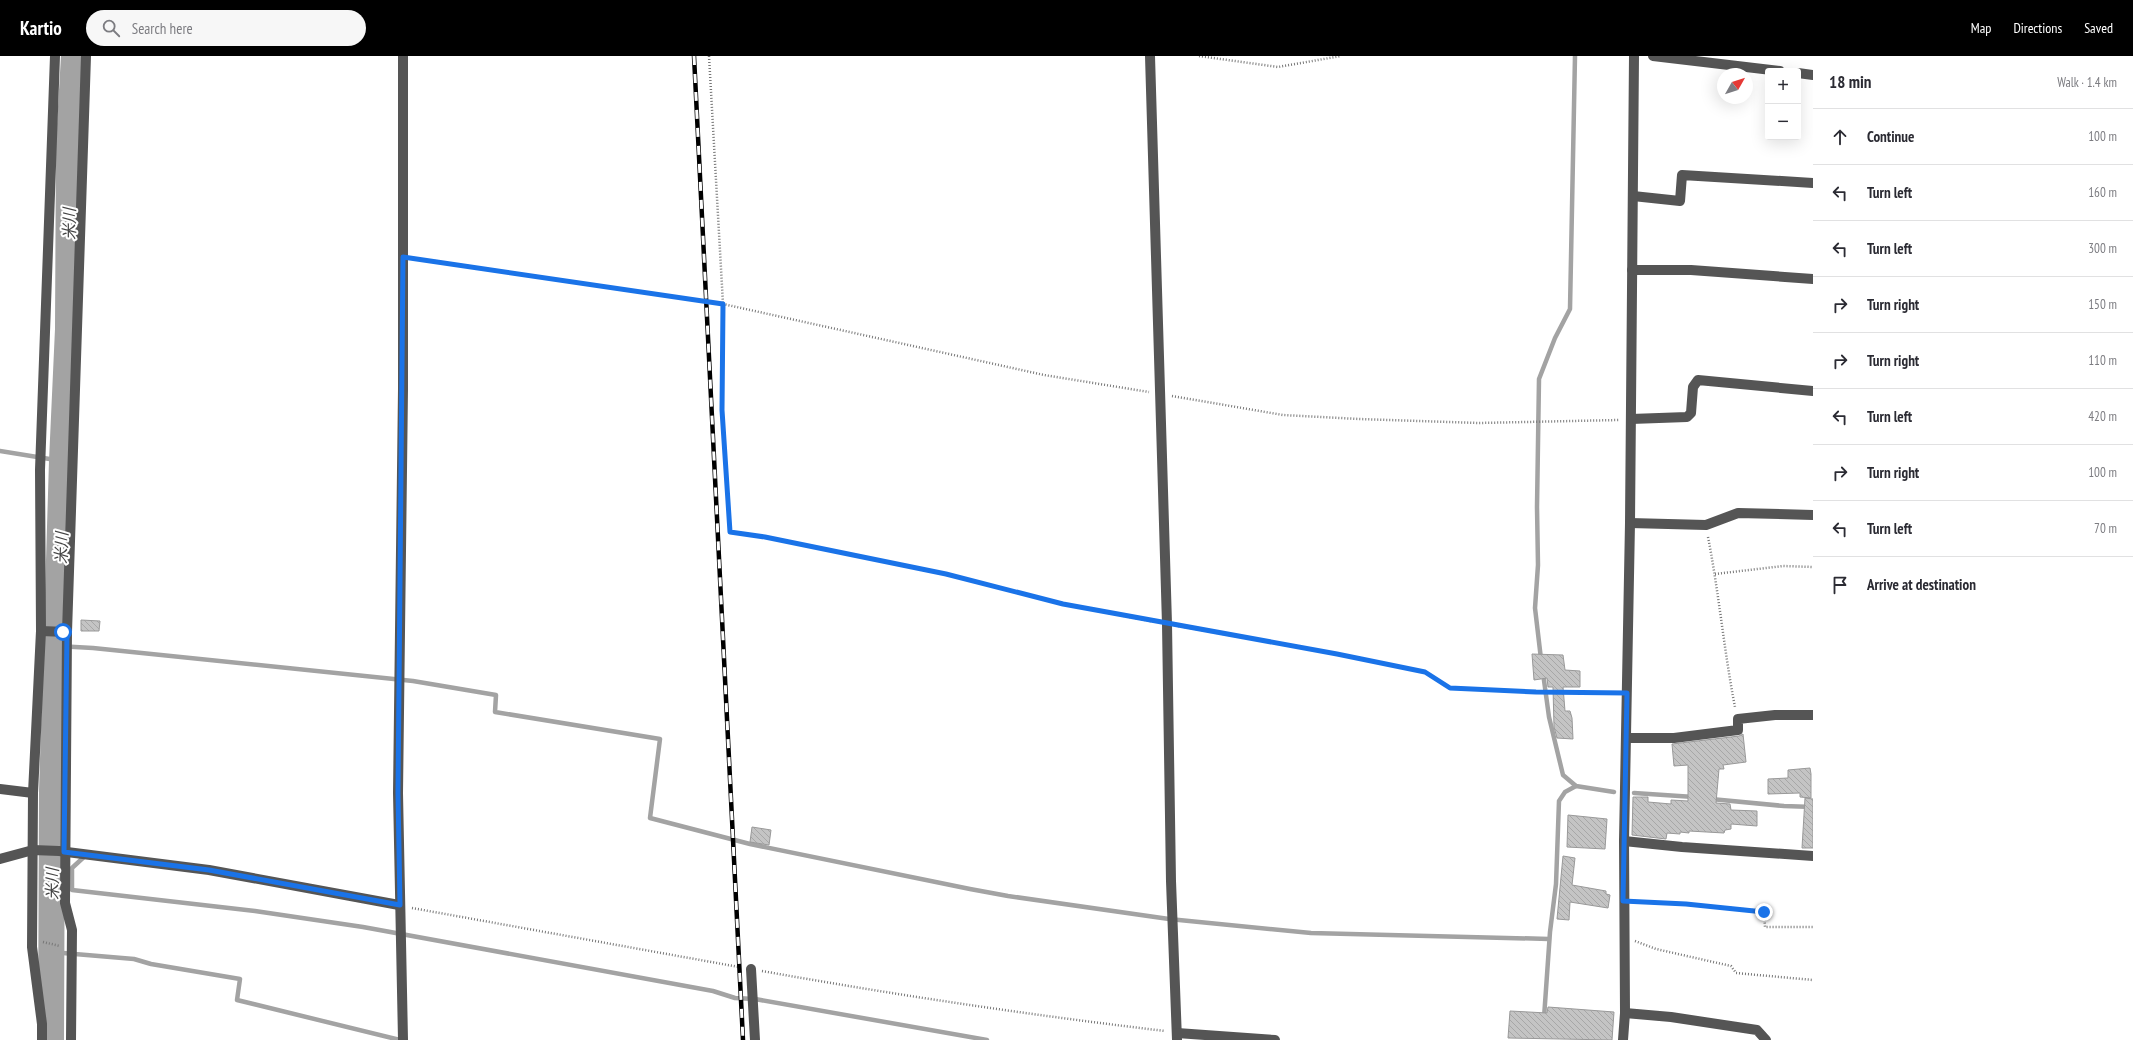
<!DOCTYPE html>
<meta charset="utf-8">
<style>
:root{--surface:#fff;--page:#f7f7f7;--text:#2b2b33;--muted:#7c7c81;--line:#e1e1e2;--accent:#000}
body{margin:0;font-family:"PT Sans Narrow","Noto Sans JP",sans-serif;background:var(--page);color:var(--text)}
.controls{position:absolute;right:12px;top:12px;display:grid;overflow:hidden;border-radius:4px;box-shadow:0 4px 16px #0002}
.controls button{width:36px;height:36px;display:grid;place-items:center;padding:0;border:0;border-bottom:1px solid var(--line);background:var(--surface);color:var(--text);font:20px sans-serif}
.compass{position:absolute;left:1717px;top:12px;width:36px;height:36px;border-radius:50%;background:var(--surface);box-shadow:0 4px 16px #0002;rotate:51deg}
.stop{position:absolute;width:12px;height:12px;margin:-9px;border:3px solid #1a73e8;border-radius:50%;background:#fff}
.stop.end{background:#1a73e8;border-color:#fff;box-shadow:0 1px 4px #0008}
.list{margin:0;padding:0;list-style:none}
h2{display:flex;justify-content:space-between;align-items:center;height:52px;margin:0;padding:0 16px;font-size:17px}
h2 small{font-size:13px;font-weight:400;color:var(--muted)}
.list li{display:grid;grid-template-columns:26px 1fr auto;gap:12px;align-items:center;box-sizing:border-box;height:56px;padding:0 16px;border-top:1px solid var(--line)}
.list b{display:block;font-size:15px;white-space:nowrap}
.list em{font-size:13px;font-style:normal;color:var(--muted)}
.icon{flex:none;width:22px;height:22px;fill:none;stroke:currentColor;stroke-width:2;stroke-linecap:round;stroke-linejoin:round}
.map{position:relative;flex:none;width:1813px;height:984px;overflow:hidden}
header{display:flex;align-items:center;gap:24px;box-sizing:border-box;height:56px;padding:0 20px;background:var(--accent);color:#fff}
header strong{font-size:19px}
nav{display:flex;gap:22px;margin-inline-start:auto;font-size:14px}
.search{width:280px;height:36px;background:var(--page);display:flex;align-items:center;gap:10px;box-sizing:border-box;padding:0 14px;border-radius:22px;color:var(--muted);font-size:15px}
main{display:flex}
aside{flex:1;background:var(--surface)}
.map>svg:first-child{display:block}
</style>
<header>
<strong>Kartio</strong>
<div class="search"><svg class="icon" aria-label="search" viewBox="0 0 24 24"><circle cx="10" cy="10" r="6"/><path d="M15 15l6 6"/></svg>Search here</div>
<nav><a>Map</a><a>Directions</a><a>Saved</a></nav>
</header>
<main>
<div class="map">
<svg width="1813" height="984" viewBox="0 0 1813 984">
<defs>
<pattern id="building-back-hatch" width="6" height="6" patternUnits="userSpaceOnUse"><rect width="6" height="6" fill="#c4c4c4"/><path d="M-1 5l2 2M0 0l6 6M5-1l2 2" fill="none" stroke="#a7a7a7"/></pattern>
</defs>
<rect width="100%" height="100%" fill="#fff"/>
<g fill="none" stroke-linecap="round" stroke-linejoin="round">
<g stroke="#a3a3a3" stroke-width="4.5">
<path d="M0,395L62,405"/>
<path d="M57,590L93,592L413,625L496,639L495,656L660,683L650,762L750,788L970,833L1008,840L1169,863L1311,877L1549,883"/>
<path d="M1541,603L1535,552L1538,509L1537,451L1539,323L1555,282L1570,253L1575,0"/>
<path d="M1543,617L1549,661L1563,719L1576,730L1614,736"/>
<path d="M1634,737L1694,741"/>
<path d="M1711,743L1784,750L1813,751"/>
<path d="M85,800L72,812V834L255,855L363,871L713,935L735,942L755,943L987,984"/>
<path d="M51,896L134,903L151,908L240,923L237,944L400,984"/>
<path d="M1544,962L1550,876L1556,828L1559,745L1565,736L1576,730"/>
</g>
<path stroke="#a3a3a3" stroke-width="26" d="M51,984L52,736L62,405L68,273L69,86L74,0"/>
</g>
<g fill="url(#building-back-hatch)" stroke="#999">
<path d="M81,564L100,565L99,575H81Z"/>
<path d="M1532,598L1563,599L1565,614L1580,615V631H1563L1565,655H1570L1572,662L1573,683L1557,682L1554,671L1553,631H1548L1547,622L1534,624Z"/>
<path d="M1743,678L1746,706L1723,709L1724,713H1719L1716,747L1730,748L1731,754L1757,755V770L1731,768V773L1725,774L1724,777L1689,775V777L1680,776V778L1667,777L1666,783L1632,779L1633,741H1648V746L1671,748V744L1688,745V709L1674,710L1672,688L1739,680Z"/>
<path d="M1810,712L1811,718V742L1800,741V737L1768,738V723L1788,722V714Z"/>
<path d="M1805,742L1813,743V792H1802Z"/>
<path d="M1568,759L1607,763L1605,793L1567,791Z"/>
<path d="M752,771L771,774L769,789L750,786Z"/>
<path d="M1563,800L1575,802L1572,829L1606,835V838L1610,839L1608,852L1570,846L1569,864L1557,863Z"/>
<path d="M1548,951L1614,956L1612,984L1508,982L1510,955L1547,957Z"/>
</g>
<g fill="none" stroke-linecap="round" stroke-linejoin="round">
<g stroke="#777" stroke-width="2.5" stroke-dasharray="1 2" stroke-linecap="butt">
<path d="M709,0L723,248L722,354L730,476L765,481L946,518L1063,548L1155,566"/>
<path d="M1199,0L1278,11L1341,0"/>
<path d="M414,202L723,248L1044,319L1149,336"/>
<path d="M1172,340L1283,359L1359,363L1479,367L1619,364"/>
<path d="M1708,481C1719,537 1724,595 1735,651"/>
<path d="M1715,518L1783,510L1813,511"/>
<path d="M1178,570L1337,598L1425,616L1450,632L1536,636L1616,637"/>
<path d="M1635,845L1686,848L1764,855L1765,871H1813"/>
<path d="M412,852L739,911"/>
<path d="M1635,885L1656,893L1731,910L1736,917L1813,924"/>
<path d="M43,886L60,890"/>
<path d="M762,915C896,939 1030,959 1165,975"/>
</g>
<g stroke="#555" stroke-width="10">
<path d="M403,0V333L398,737L403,984"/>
<path d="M1150,0L1167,568L1171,825L1177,984"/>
<path d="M1653,0L1780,15"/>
<path d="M1798,17L1813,19"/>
<path d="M1633,140L1680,145L1682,119L1813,127"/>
<path d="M1632,214H1691L1813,223"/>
<path d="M1631,363L1687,361L1691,357L1693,331L1698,324L1813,335"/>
<path d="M1630,467L1706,469L1738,457L1813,459"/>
<path d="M41,575L67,576"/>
<path d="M1626,682H1674L1738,674V663L1775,659H1813"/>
<path d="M0,733L33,737"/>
<path d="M1624,785L1682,791L1813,800"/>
<path d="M0,803L33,794L59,795L209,814L399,849"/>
<path d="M751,913L755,984"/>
<path d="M1625,957L1671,961L1757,974L1766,984"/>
<path d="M1177,977L1275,984"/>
<path d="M42,984V968L32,891L33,737L41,575L40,414L55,0"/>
<path d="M71,984L72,874L65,847L67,576L86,0"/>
<path d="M1623,984L1625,957L1624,785L1630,467L1634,0"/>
</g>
<g stroke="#000" stroke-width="4.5">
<path id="rail" d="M694,0L743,984"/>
</g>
<use href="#rail" stroke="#fff" stroke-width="3" stroke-dasharray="9" stroke-linecap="butt"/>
</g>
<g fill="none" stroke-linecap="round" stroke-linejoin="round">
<path stroke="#1a73e8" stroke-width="5" d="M63,576H67L64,796L209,814L400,849L398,737L403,201L723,248L722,354L730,476L765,481L946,518L1063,548L1337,598L1425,616L1450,632L1536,636L1627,637L1623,845L1686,848L1764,856"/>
</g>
<g text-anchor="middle" stroke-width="4" stroke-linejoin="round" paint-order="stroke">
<g font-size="16" font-style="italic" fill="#444" stroke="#fff">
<text transform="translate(69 168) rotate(-90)" y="6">米川</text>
<text transform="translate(61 492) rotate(-88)" y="6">米川</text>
<text transform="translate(52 828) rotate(-90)" y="6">米川</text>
</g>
</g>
</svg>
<div class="controls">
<button>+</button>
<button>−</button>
</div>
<svg class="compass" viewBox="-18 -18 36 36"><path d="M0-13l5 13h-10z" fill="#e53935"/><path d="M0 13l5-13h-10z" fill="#7c7c81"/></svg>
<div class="stop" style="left:63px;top:576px"></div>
<div class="stop end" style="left:1764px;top:856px"></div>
</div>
<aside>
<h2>18 min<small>Walk · 1.4 km</small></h2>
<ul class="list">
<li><svg class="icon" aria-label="ahead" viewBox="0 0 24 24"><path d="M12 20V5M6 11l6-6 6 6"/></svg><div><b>Continue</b></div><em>100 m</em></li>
<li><svg class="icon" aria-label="left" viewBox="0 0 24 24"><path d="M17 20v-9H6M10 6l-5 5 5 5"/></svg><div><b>Turn left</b></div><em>160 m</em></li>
<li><svg class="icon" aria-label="left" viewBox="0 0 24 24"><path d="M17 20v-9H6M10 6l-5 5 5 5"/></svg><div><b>Turn left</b></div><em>300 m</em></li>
<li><svg class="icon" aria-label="right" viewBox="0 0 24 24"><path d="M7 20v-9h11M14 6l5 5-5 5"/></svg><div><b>Turn right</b></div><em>150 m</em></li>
<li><svg class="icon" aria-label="right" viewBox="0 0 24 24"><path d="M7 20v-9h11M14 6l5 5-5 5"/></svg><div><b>Turn right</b></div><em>110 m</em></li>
<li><svg class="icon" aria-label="left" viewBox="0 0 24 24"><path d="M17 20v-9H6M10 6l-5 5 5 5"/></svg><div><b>Turn left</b></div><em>420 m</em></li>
<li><svg class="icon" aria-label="right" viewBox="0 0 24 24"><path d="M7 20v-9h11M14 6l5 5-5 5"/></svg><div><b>Turn right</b></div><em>100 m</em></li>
<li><svg class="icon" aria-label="left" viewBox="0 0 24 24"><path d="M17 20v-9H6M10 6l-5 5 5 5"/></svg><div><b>Turn left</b></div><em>70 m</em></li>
<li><svg class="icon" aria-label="arrive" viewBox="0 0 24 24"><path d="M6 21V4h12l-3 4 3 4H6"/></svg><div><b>Arrive at destination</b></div></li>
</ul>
</aside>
</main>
